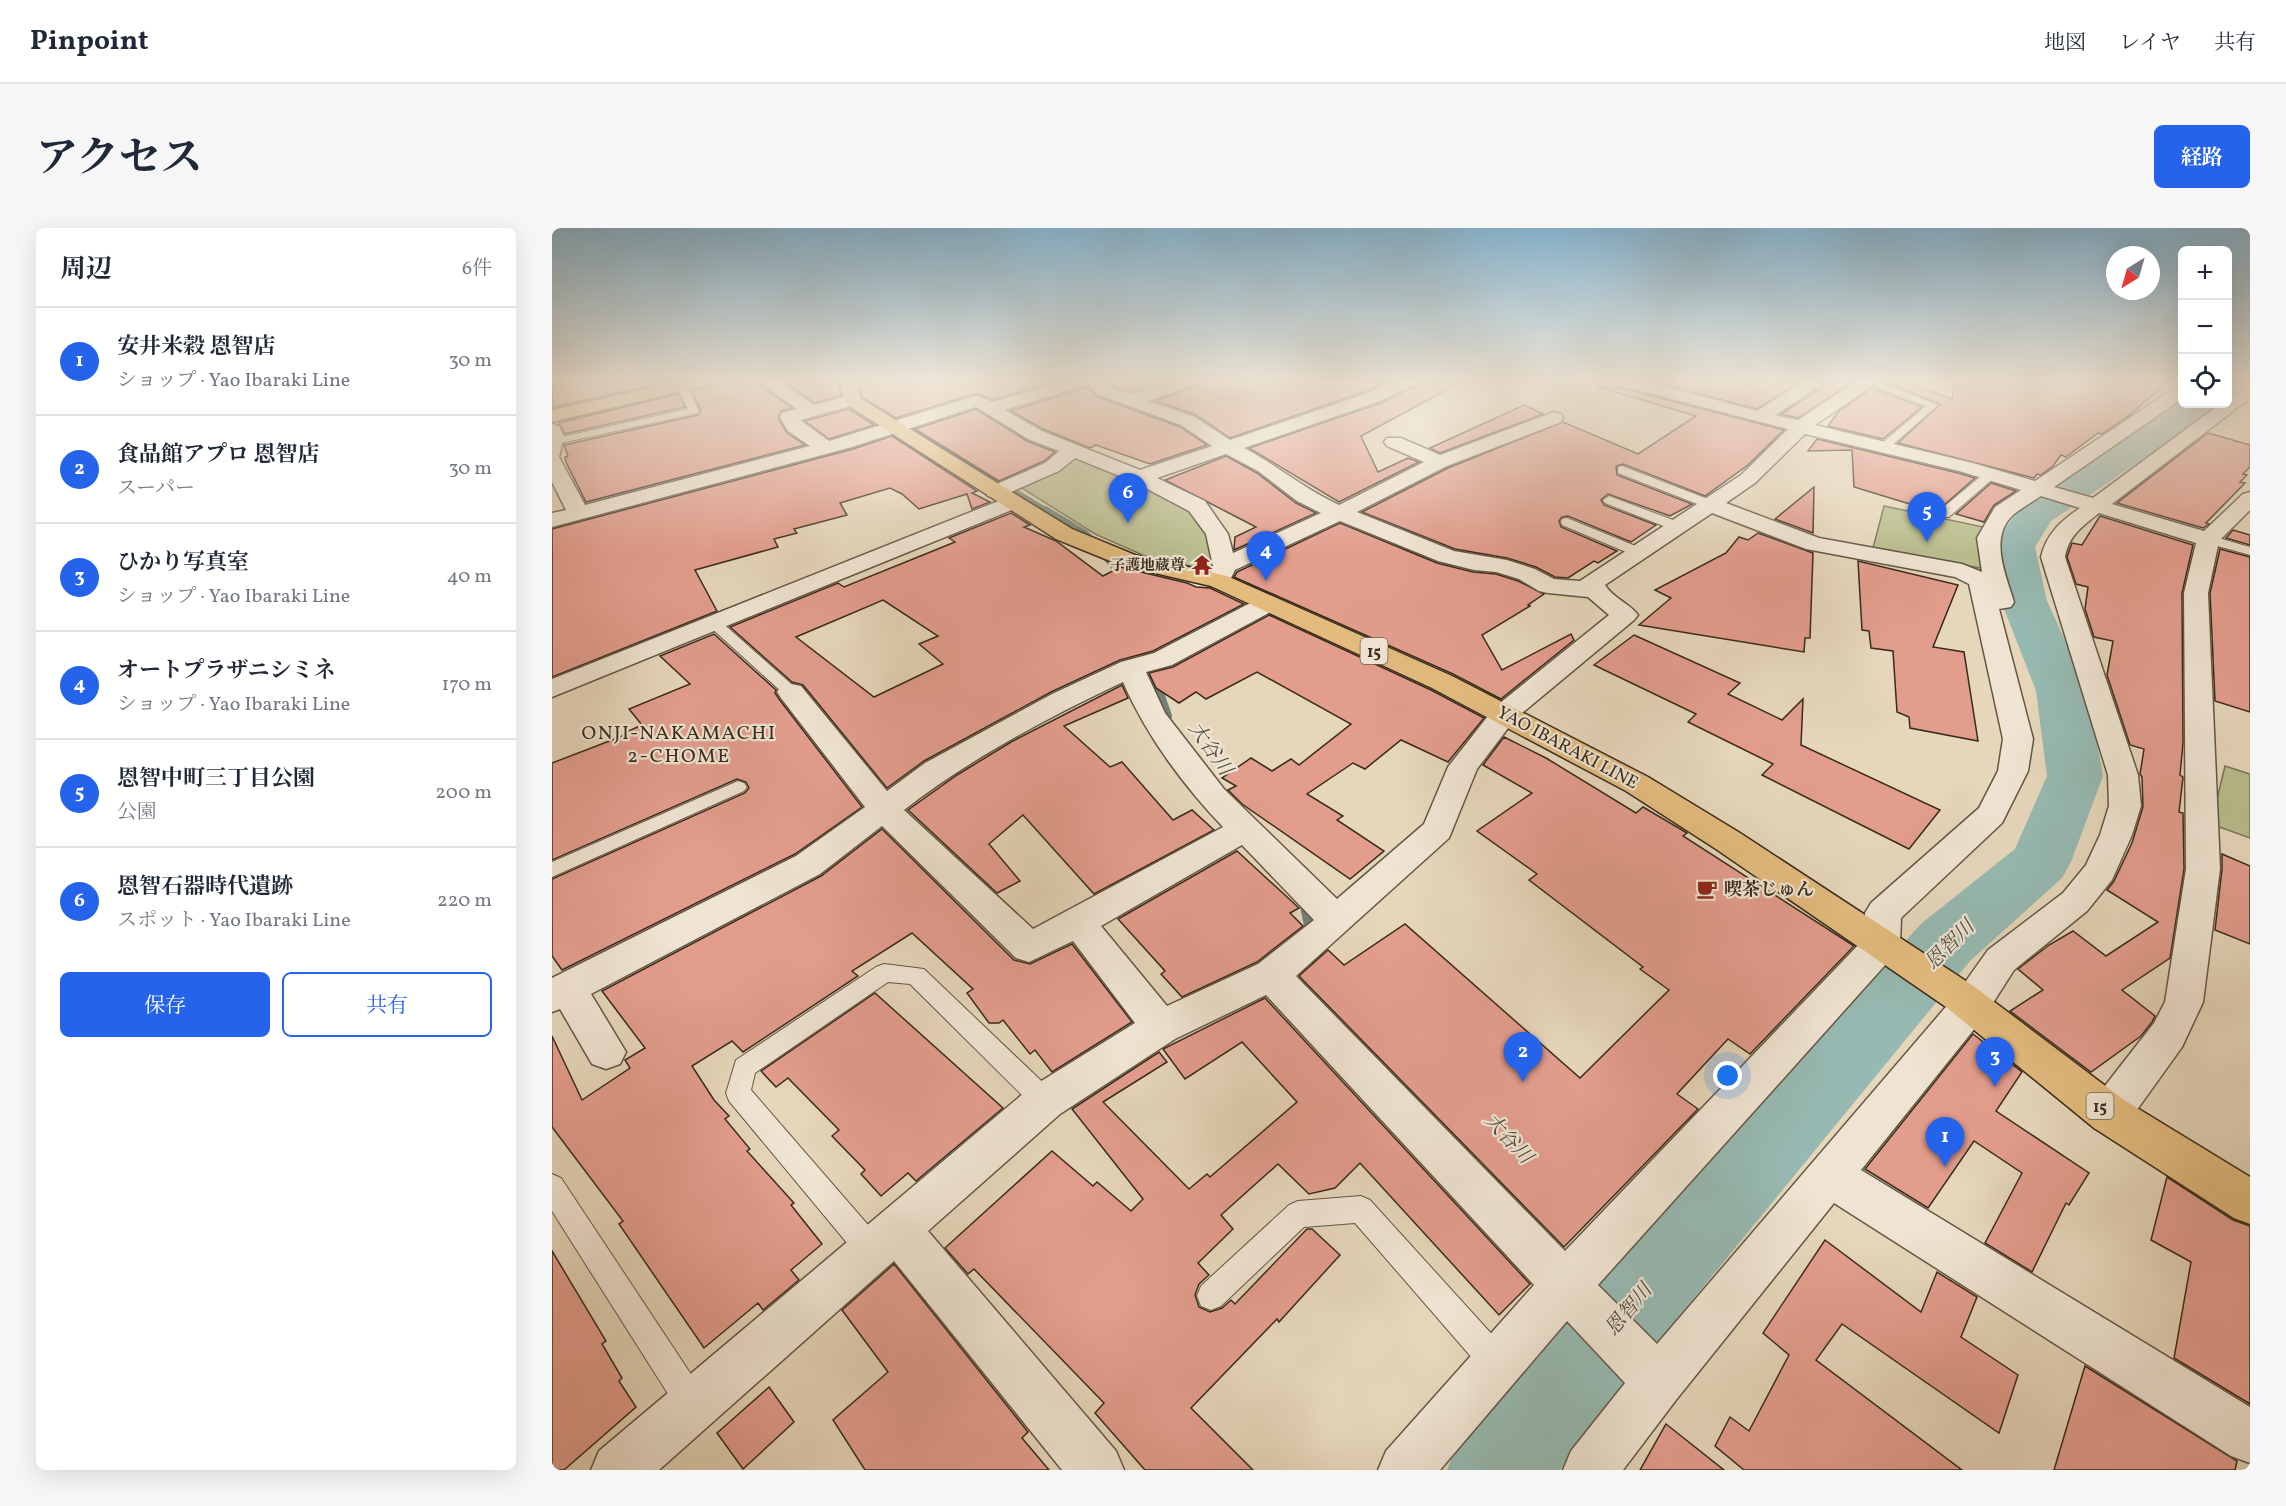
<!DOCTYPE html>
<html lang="ja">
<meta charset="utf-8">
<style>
:root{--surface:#fff;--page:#f6f6f7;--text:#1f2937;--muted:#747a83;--line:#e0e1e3;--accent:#2563eb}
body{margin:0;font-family:Vollkorn,"Noto Serif JP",serif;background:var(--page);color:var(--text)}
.controls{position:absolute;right:18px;top:18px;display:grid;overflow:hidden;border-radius:9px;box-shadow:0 6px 24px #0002}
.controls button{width:54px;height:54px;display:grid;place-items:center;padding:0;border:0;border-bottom:2px solid var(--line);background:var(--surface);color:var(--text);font:30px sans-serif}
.compass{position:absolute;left:1554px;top:18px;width:54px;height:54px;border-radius:50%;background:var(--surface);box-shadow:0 6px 24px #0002;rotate:217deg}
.you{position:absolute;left:1176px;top:848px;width:21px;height:21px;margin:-15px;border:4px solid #fff;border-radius:50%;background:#1a73e8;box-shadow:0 0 0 9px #1a73e833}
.badge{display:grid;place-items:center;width:39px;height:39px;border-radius:50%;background:var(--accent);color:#fff;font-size:20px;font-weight:700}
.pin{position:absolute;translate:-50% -50px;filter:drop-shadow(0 2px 3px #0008)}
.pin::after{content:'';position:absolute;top:32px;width:21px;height:18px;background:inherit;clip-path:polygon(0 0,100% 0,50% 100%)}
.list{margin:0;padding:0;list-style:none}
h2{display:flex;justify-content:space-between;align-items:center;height:78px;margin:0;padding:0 24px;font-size:26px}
h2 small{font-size:20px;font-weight:400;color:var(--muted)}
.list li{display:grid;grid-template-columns:39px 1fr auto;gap:18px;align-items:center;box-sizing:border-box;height:108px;padding:0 24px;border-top:2px solid var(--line)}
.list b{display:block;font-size:22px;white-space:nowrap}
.list p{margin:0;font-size:20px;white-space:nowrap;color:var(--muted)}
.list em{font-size:20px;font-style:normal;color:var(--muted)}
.actions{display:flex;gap:12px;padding:18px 24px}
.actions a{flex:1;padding:14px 0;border:2px solid var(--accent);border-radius:9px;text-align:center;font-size:21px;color:var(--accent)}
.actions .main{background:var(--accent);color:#fff}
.icon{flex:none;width:33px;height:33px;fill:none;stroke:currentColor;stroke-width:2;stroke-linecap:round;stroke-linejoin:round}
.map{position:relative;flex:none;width:1698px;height:1242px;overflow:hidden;border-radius:9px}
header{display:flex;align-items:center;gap:36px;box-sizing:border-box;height:84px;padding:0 30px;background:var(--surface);border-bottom:2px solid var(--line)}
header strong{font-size:28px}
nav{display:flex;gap:33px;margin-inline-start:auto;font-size:21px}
.intro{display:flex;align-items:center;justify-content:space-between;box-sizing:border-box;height:144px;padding:0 36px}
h1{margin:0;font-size:42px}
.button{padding:15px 27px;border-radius:9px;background:var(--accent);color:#fff;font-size:21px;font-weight:700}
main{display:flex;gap:36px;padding:0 36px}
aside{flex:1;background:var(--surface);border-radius:9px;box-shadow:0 6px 24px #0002}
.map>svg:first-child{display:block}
</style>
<header>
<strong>Pinpoint</strong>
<nav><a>地図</a><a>レイヤ</a><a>共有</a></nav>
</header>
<div class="intro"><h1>アクセス</h1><a class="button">経路</a></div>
<main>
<aside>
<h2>周辺<small>6件</small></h2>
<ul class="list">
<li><span class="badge">1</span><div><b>安井米穀 恩智店</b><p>ショップ · Yao Ibaraki Line</p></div><em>30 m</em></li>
<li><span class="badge">2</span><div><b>食品館アプロ 恩智店</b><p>スーパー</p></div><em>30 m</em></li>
<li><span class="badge">3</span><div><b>ひかり写真室</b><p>ショップ · Yao Ibaraki Line</p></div><em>40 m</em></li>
<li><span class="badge">4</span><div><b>オートプラザニシミネ</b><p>ショップ · Yao Ibaraki Line</p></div><em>170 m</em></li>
<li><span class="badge">5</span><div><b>恩智中町三丁目公園</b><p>公園</p></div><em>200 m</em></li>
<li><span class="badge">6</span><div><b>恩智石器時代遺跡</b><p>スポット · Yao Ibaraki Line</p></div><em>220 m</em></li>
</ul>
<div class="actions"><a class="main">保存</a><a>共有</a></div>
</aside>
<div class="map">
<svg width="1698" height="1242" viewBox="0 0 1698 1242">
<rect width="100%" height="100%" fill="#e6d6ba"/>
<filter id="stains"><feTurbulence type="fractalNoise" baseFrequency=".00333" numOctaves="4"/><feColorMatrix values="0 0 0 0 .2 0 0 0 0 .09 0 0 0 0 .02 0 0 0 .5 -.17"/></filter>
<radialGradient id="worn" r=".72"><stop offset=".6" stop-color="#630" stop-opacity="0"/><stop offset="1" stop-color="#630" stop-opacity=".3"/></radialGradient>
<g fill="#b9bd8d" stroke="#787454" stroke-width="1.5">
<path d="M522,227C566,246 645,267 661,316C664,324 664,335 665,344L593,328L543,306L465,257Z"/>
<path d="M1332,278L1431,299L1428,309L1433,341L1321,320Z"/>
<path d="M1673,538L1698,546V610L1659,596Z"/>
</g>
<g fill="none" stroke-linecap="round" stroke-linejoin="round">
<g stroke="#708075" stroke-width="6">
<path d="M136,159L146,177L157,186"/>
<path d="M355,199L495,283"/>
</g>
<g stroke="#708075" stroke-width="8">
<path d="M493,282L533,306L561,336L572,353"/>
<path d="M588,413L601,448"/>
</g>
<path stroke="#708075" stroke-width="10" d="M600,446L615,488"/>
<path stroke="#708075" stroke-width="12" d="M753,673L765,731L775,742"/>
<path stroke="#708075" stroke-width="15" d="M1048,1034L1083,1071"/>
<path fill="#96b9b1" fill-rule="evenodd" d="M1630,174L1667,176L1662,183L1499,293L1483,319L1495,373L1536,463L1551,548L1519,634L1510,650L1418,733L1115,1103L1008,1242H895L909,1206L1051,1039L1370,695L1463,621L1495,548L1484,463L1449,373L1441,319L1470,276Z"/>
</g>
<g fill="#e39d8d" stroke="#382b1c" stroke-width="1.5" fill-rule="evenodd">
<path d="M0,152H126L1,179Z"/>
<path d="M165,152H206L209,158L240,180L229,183L226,190L235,205L253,217L34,274L14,234L13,229L16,228L12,217L146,187L149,182L140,163L161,158Z"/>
<path d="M231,152L238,154L285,152L289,168L262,175Z"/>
<path d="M306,152H509L441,172L427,166L419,167L344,190L310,169Z"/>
<path d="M555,152H615L577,163L562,158Z"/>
<path d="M648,152H840L815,163L678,210L644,187L604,173L645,158Z"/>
<path d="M867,152H913L809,208L826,244L856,230L867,234L787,274L697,220L829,175L864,158Z"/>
<path d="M1047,152H1059L1062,158L1232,202L1196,237L1153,268L1071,236L1064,238L1065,247L1140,276L1118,288L1056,266L1049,272L1052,277L1104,297L1079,314L1016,288L1010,289L1007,293L1009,299L1065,323L1046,335L1042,333L1016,350L1003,349L984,339L955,330L903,321L810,284L896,240L1011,194L1086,226L1144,188L1046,159Z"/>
<path d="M1094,152H1251L1205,181Z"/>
<path d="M1275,152H1303L1246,190L1229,186L1272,158Z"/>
<path d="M1327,152H1348L1400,171L1403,152H1617L1578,187L1550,206L1546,205L1514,229L1509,227L1501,238L1489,247L1485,246L1482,250L1346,215L1388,176L1331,153H1327Z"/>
<path d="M1324,158L1325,162L1370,179L1331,211L1276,198L1287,183Z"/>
<path d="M536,159L544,168L628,199L655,217L598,236L544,217L538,220L491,201L459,183Z"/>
<path d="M126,166L133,179L13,206L7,195Z"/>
<path d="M972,177L991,186L888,225L878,220Z"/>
<path d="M297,181L322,197L277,211L253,193Z"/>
<path d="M424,181L475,213L503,224L492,233L447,253L363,201Z"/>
<path d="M1656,205L1698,217V239L1691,246L1695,247L1688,254L1693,255L1654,295L1657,296L1651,300L1565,275Z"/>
<path d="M340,208L425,263L420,265L438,274L420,281L415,266L367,281L350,266L338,260L288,275L295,287L242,301L245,305L222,311L226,319L143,342L165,383L0,449V301L301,221Z"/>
<path d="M1265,211L1406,245L1423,250L1384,284L1302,259L1300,222L1256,223Z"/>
<path d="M674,228L705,245L744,275L764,285L682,322L683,309L704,299L613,252Z"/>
<path d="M1439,255L1464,263L1442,277L1432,294L1404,286Z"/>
<path d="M1262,259L1261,305L1223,291Z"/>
<path d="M459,285L478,297L472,299L504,313L551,348L568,339L635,355L644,359L658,360L692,376L601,423L568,432L499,464L372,533L335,560L251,457L240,454L178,399L286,355L292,359L403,314L397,310ZM331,372L386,408L367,416L391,436L322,469L244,409Z"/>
<path d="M1548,288L1641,317L1630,365L1631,515L1628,547L1631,549L1627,584L1631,585L1632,641L1618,730L1570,762L1603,788L1600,794L1589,808L1539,844L1458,783L1491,762L1466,741L1497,717L1521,703L1554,728L1606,694L1555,662L1562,653L1580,615L1591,579L1590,549L1588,546L1592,521L1578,517L1555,447L1561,413L1542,409L1533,381L1536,359L1524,356L1515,329L1520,315L1530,317Z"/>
<path d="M788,295L885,335L921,344L944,346L966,353L992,366L976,377L978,378L930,407L950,442L1019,406L1022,412L949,471L901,446L682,349L685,344Z"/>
<path d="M1681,302L1698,307V317L1674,310Z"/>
<path d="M1206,305L1261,325L1258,410H1253L1252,424L1087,397L1119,370L1103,362L1174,325L1187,309L1196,312Z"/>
<path d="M1668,321L1698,329V484L1663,473L1658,365Z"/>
<path d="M1306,333L1406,357L1381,419L1412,424L1426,513L1358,500L1357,489L1345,484L1341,423L1319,420L1317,403L1310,402Z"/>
<path d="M717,387L879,462L932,490L896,534L849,512L813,541L801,535L755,566L791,588L785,592L832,623L798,651L690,576L676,562L684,558L670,550L699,530L720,543L739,531L747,537L799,496L705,444L654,471L644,464L627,475L604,460L597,445L621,439Z"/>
<path d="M162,406L224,462L223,465L227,471L310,579L243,626L10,742L0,728V651L193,565L197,560L194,554L185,551L0,632V535L73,507L72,505L90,497L77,481L138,456L108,428Z"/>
<path d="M1082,407L1188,455L1176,466L1230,492L1251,471L1249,517L1388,582L1357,621L1210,547L1221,536L1136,494L1144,486L1042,437Z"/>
<path d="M570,457L576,470L512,498L558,539L570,534L621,592L640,582L662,602L542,666L471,587L437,616L468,653L445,665L356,582L405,547L459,514Z"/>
<path d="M952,509L994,530L1084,585L1091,579L1130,602L1135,605L1131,608L1302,718L1198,826L1176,811L1125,866L1146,881L1012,1019L747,748L776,722L792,737L853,696L1028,850L1117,762L1088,741L1091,739L977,652L985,646L925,603L980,565L931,537Z"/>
<path d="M330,601L462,732L478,736L520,716L580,794L500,844L483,822L478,826L451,792L447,795H437L415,765L421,761L360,705L300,743L306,748L191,824L180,813L140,838L162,872L177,888L173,891L198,921L195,923L242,975L239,977L270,1016L239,1042L247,1052L211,1082L206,1075L152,1120L67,996L71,993L0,899V808L30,872L78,840L73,832L93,820L50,763L269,648Z"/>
<path d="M685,623L747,680L738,685L751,698L705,734L630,769L609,746L613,743L566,691Z"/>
<path d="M1670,626L1698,638V716L1663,702L1670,641Z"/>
<path d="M323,765L451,880L364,953L356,945L329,968L309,946L313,942L280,908L287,902L236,850L224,859L209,843Z"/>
<path d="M713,770L978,1056L947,1087L808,935L783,960L757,966L726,936L669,987L681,1001L646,1035L657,1047L647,1056L643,1067L647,1079L658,1084L670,1080L679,1072L683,1076L755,1001H760L788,1027L727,1094L725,1091L639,1180L701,1242H593L543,1185L552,1175L422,1041L416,1046L393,1020L500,923L541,958L545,954L579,983L591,971L520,881L607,824L615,834L551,874L637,961L655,946L658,949L745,874L690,814L633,851L611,821Z"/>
<path d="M1421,806L1470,844L1444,883L1537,945L1517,977L1514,975L1480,1044L1433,1015L1470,945L1422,913L1376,980L1313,941Z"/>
<path d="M1615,949L1681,992L1698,998V1176L1622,1130L1639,1034L1599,1012Z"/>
<path d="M1273,1012L1369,1084L1385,1044L1425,1069L1409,1109L1466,1147L1447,1205L1290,1096L1264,1132L1410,1242H1192L1163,1218L1178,1189L1197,1203L1237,1127L1211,1105Z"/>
<path d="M0,1023L54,1113L50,1116L70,1150L67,1153L84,1179L12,1242H0Z"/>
<path d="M342,1036L476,1204L470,1210L497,1242H313L281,1192L336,1144L290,1082Z"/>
<path d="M1533,1138L1685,1233L1683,1242H1502Z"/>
<path d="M217,1159L242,1194L191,1241L165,1205Z"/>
<path d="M1114,1196L1172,1242H1088Z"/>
</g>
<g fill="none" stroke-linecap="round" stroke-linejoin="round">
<g stroke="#645644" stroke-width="2">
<g id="lane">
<path d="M129,154L134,157L147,183L146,185L0,217V211L136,181L124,157Z"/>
<path d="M1330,155L1386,177L1337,220L1333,221L1327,218L1329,216L1374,178L1326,160V156Z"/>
<path d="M1070,238L1161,273L1163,276L1157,280L1153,279L1066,245V239Z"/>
<path d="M1439,242L1443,243V249L1397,289H1387L1386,286L1387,283L1435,243Z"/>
<path d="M1057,268L1129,295L1131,298L1124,302L1119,301L1053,275L1051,272Z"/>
<path d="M1015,290L1091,321L1093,324L1091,327H1081L1010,297L1009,294L1010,291Z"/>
<path d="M1656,307L1698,319V327L1651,314L1649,311Z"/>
<path d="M161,390L166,391L245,461L247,464L245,467H233L156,397L154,394Z"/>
<path d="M186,553L192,555L195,559L192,563L0,649V634Z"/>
<path d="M332,736L372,741L502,865L505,873L502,881L493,884L484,881L358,756L336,754L203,845L199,862L330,1013L334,1023L330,1033L320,1037L310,1033L177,873L174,865L184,832L324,739Z"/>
<path d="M0,946L9,950L152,1166L156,1177L152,1188L141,1192L130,1188L0,983Z"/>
<path d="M809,968L818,972L956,1124L960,1135L956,1146L945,1150L934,1146L803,995L752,999L669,1078L659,1082L649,1078L645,1068L649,1058L737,977L746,973Z"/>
</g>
</g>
<g stroke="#645644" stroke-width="3">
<g id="street">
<path d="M208,152H227L262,177L300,167L306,168L309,172L306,176L248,192L277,213L420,169L426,168L441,174L515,152H552C574,179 596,157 622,152C630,150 639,152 646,152L644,156L597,173L643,189L678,212L816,165L844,152H865L863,156L828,173L692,220C726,238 752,261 787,277L872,234L835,218L832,214L835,210H849L888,227L1002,184L1009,186L1011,190L1009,194L895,238L805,284L902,323L955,332L983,341L1002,351L1028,353L1189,247L1236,201L1063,156L1061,152H1087L1205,183L1254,152H1273L1271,156L1223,187L1246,192L1306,152H1325L1323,156L1263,197L1421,235L1483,253L1624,159L1630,158V171L1502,259L1541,270L1668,176H1676V170L1692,158L1698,157V170L1560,276L1652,303L1691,266L1698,264V282L1667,313L1656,365L1668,641L1651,774L1630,819L1572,900L1557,905L1542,900L1536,886L1542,872L1602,795L1613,774L1634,641L1632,365L1644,315L1547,285C1530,299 1517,307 1513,329L1586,547L1589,578L1580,607L1560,652L1535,683L1462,742L1432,789L1309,942L1698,1179V1235L1679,1228L1282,975L1124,1172L1071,1242H1011L1019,1223L1073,1155L1015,1093L888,1242H826L834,1223L982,1057L714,767L623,811L508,886L376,1003L564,1223L572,1242H510L342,1033L107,1242H39L47,1223L478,860L583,795L521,713L477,734L464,730L330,598L268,646L39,766L74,824L68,836L54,841L40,836L8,781L0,784V750L244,628L313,579L229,470L225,464L229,458L239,456L249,458L335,563L373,535L500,466L569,434L602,425L706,371L715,369L724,371L727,376L724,381L620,437L594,444L613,485L672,561L785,671L872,596L896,539L943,479L1057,387L1036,369L996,365L987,363L967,351L944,344L922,342L886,333L788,293L683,342L675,358L667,360L659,358L655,353L661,338L654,306L637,283L580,253L523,230L507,243L450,268L443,270L436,268L433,264L436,260L493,235L507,223L476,211L424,179L300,219L0,299V285L14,282L0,254V196L7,198L12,208L7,229L33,277L258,218L236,203L228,189L230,185L245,181L210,156ZM537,156L545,166L629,197L660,218L588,242L490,203L453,182ZM1253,206L1407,243L1469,262L1443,279L1425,310L1430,344L1410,336L1267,310L1174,275L1203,255ZM674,226L706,243L745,273L769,285L681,325L676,306L653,273L605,250ZM1489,268L1528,280C1509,293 1495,305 1489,329L1556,547L1557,578L1548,607L1534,637L1511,665L1436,722L1404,767L1105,1116L1046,1057L1343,726L1348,716L1349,690L1450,595L1476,543L1481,511L1447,381L1459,379L1462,374C1454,347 1436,309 1462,286C1470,280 1480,274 1489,268ZM1160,285L1254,321L1403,349L1417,356L1451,511L1446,543L1427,580L1319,675L1313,685L1312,711L1013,1023L744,748L897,610L925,541L963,491L1082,392L1086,387C1077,375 1061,370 1053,357ZM571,454C594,507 631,557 671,599L481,701L352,582C419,530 495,490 571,454ZM690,617L762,692L706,736L615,778L549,698Z"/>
<path d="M459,268L467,269L470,274L467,279L0,469V451Z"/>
</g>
</g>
<g stroke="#382b1c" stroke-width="3">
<path id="primary" d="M287,152H304L308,170L520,301L583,327L675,348L900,448L1096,549L1188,605L1420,757L1572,872L1698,949V996L1682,990L1542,900L1394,779L1164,621L1074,563L880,460L659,358L568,337L504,311L294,176Z"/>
</g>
<g stroke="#382b1c" stroke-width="3">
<path id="highway" d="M134,152H163L160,156L0,194V182Z"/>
</g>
<use href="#lane" fill="#efe4d2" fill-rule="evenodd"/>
<use href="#street" fill="#efe4d2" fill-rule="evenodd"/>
<use href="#primary" fill="#e3bb7d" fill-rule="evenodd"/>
<use href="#highway" fill="#e3bb7d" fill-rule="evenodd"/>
</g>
<linearGradient id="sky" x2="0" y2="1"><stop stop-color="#87b6d2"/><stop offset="0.47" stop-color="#f4ede0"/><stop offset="1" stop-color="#f4ede0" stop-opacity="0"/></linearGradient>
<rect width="1698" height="325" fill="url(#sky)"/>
<defs>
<g id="temple-bare" transform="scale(1.62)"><path d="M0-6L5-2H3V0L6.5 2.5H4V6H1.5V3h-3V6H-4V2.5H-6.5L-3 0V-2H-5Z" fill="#8f2418" stroke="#efe4d2" stroke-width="2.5" paint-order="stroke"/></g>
<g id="cafe-bare" transform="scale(1.62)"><path d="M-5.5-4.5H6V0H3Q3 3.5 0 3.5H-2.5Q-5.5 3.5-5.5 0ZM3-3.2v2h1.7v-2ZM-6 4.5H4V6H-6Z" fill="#8f2418" stroke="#efe4d2" stroke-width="2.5" paint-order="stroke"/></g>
</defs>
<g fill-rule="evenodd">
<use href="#temple-bare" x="650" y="337"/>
<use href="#cafe-bare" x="1155" y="661"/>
</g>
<g text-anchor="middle" stroke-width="4.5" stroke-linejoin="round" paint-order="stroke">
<g font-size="15" font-weight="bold" fill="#382b1c" stroke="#efe4d2" text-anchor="end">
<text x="633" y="342">子護地蔵尊</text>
</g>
<g fill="#efe4d2" stroke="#6f6253" stroke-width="1.5">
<rect x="808.5" y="410" width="27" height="26" rx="4.5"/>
<rect x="1534.5" y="865" width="27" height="26" rx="4.5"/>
</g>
<g font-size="16" font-weight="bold" fill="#382b1c">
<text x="822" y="429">15</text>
<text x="1548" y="884">15</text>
</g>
<g font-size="18" fill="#382b1c" stroke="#efe4d2">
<text transform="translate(1016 519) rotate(28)" y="6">YAO IBARAKI LINE</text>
</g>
<g font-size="18" font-weight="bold" fill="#382b1c" stroke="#efe4d2" text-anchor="start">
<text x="1172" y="667">喫茶じゅん</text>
</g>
<g font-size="20" letter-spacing="1.5" fill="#382b1c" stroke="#efe4d2">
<text x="127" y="511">ONJI-NAKAMACHI<tspan x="127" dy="23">2-CHOME</tspan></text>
</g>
<g font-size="20" font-style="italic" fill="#504e41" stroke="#efe4d2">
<text transform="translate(659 520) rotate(55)" y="7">大谷川</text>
<text transform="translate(1397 716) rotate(-45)" y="7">恩智川</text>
<text transform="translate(957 910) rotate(47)" y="7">大谷川</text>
<text transform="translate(1076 1081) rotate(-50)" y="7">恩智川</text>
</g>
</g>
<rect width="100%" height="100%" filter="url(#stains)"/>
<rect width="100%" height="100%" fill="url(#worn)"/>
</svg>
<div class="controls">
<button>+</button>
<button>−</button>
<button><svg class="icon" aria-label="locate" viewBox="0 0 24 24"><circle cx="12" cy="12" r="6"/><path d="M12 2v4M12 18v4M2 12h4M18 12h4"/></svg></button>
</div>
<svg class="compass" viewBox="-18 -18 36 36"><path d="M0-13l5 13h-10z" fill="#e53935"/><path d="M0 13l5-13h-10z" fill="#747a83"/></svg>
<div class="you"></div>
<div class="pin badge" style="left:1393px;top:939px">1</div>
<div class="pin badge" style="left:971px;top:854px">2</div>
<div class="pin badge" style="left:1443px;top:859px">3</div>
<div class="pin badge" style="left:714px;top:353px">4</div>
<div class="pin badge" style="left:1375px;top:314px">5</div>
<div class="pin badge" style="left:576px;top:295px">6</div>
</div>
</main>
